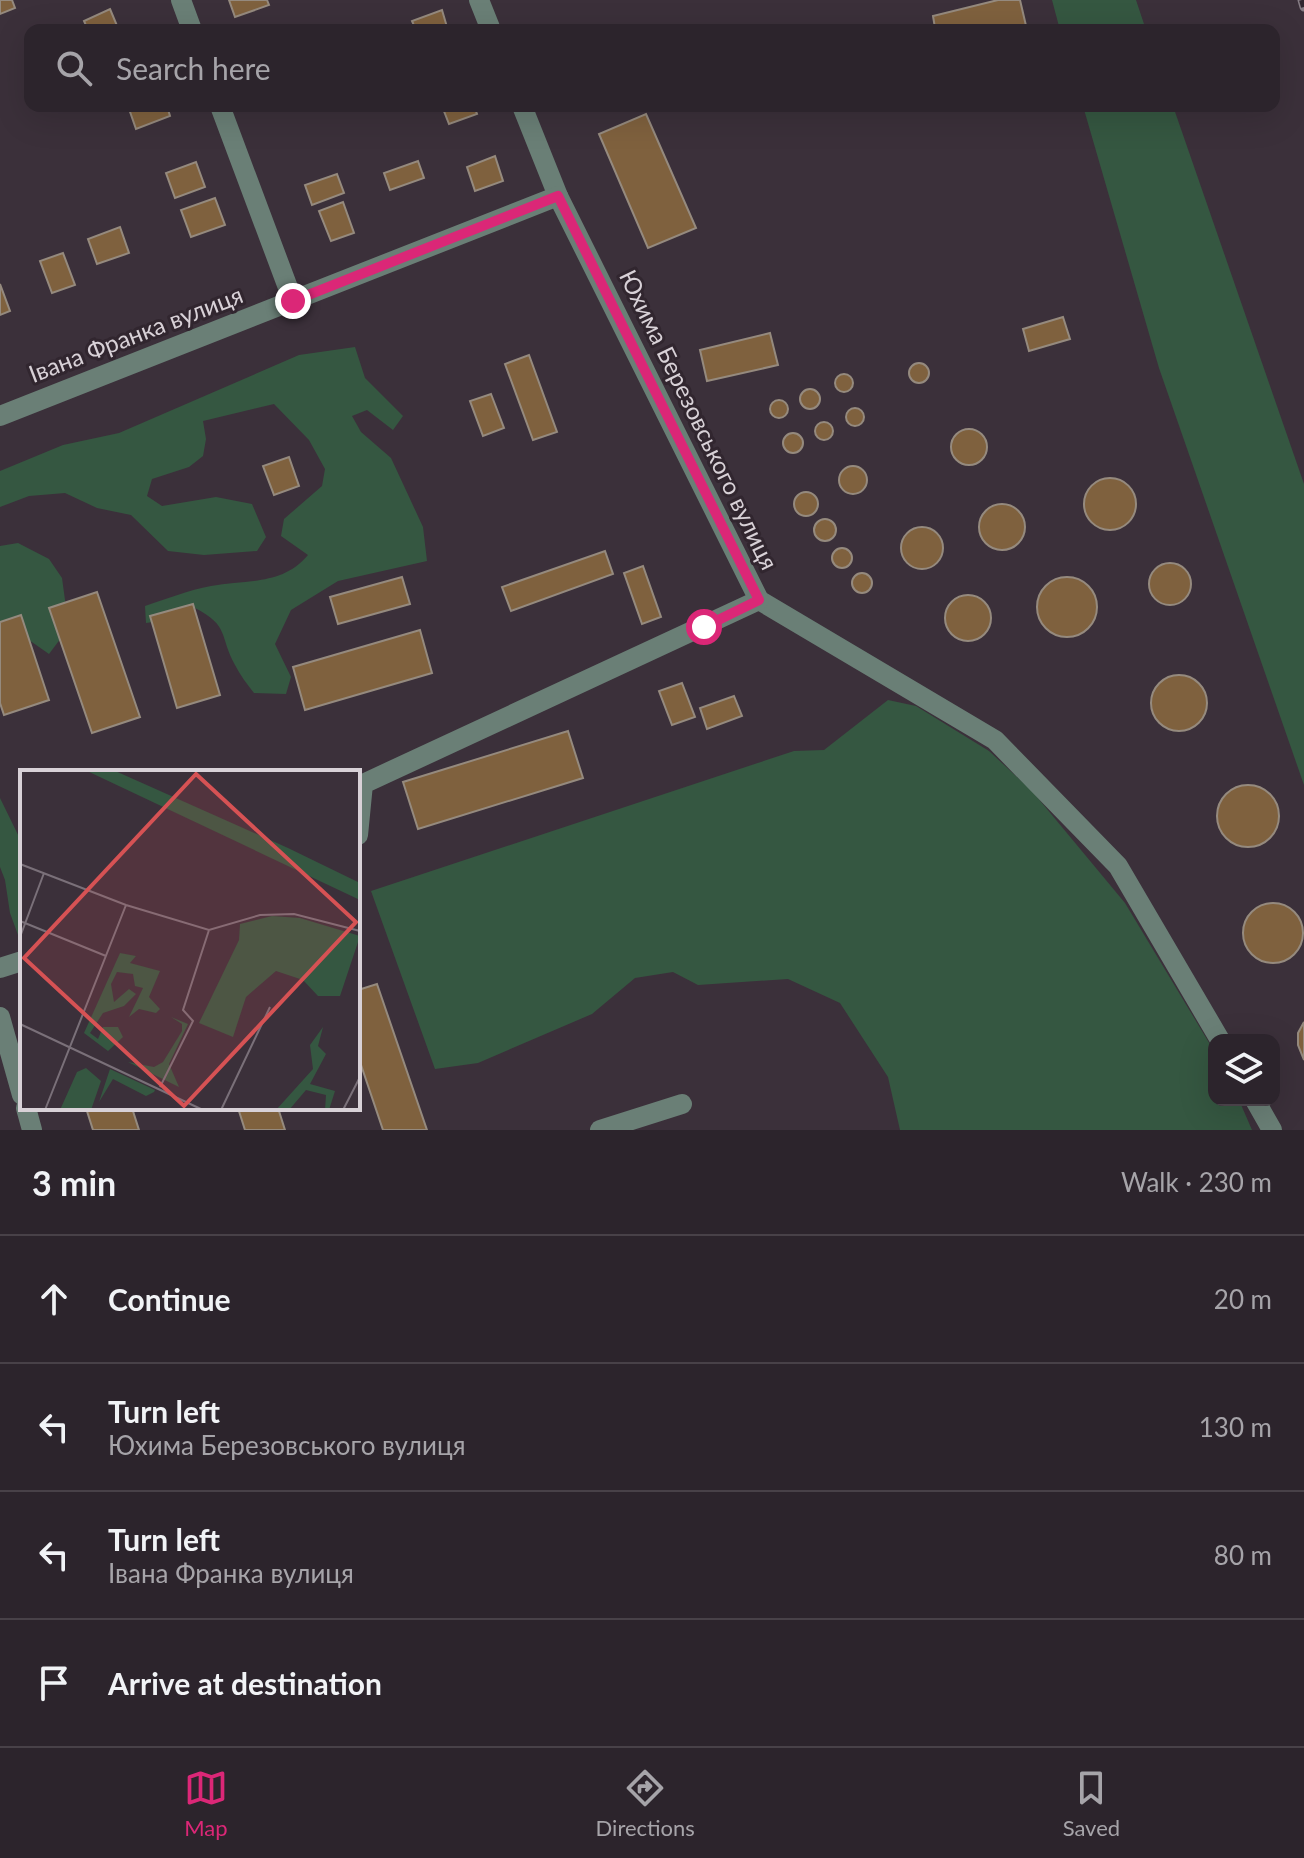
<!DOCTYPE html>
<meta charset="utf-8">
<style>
:root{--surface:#2c242c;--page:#342c34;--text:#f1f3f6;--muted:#a6a4a9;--line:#484148;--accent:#db2777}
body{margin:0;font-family:Lato,sans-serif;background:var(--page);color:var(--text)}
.controls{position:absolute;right:24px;bottom:24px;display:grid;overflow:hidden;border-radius:16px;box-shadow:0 8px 32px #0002}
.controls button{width:72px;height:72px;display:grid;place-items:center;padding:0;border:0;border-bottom:2px solid var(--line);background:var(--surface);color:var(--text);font:40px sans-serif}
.stop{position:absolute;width:24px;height:24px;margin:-18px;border:6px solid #db2777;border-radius:50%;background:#fff}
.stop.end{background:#db2777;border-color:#fff;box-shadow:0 2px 8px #0008}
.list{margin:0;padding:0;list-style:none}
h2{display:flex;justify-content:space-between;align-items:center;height:104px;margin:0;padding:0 32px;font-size:34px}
h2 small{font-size:26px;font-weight:400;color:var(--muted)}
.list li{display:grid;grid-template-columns:52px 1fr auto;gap:24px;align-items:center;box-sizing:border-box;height:128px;padding:0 32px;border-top:2px solid var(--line)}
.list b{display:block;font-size:30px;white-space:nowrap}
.list p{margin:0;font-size:26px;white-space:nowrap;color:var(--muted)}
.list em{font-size:26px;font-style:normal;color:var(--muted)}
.icon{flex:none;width:44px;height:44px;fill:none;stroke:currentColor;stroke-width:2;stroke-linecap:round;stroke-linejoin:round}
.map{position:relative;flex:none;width:1304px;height:1130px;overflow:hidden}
.search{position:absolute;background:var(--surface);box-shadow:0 8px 32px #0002;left:24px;right:24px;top:24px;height:88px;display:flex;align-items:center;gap:20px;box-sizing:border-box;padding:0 28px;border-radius:16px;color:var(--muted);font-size:30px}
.sheet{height:616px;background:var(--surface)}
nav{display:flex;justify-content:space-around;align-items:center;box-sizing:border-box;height:112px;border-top:2px solid var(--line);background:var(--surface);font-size:22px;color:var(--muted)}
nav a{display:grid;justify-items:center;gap:4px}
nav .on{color:var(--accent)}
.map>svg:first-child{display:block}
</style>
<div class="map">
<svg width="1304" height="1130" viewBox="0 0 1304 1130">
<rect width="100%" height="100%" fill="#3b303a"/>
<g fill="#355741">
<path d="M1052,0H1136L1146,30H1060Z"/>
<path d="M1083,106H1173L1304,484V785L1159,368Z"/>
<path d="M355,347L365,378L403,416L393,430L367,410L352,416L361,432L391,458L423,527L427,561L338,581L291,610L275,644L291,677L286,694L254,693C247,684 240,675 235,665C219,636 230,626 195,608L181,618L146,623L145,606C166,599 189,590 211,586C247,579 282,586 308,555L281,536L284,519L322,486L325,469L309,440L274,404L203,421L206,439L203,456L189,467L152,479L147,496L162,506L216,497L252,504L266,537L257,551L204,555L168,551L131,515L97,508L65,493L29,496L0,507V471L63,445L119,433L299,355Z"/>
<path d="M18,543L49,559L62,578L65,600L61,638L49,654L19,633L0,632V546Z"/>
<path d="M888,700L916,706L989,751L1032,791L1125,903L1214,1051V1100H1239L1252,1130H900L888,1077L840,1003L788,979L698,985L673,972L635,978L592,1014L478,1063L435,1069L371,891L794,751L824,750Z"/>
<path d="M0,798L22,843V946L10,913L5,880L0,867Z"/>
</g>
<g fill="#7f613e" stroke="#958a7e" stroke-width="2">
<path d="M0,0H12L15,8L0,14Z"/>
<path d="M229,0H267L269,5L235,17Z"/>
<path d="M998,0H1020L1027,30H926L935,28L933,16Z"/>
<path d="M110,9L118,28L88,30L84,21Z"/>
<path d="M442,10L447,27L438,30H416L412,21Z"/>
<path d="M128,106H167L170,116L136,129Z"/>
<path d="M442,106H474L477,114L449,124Z"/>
<path d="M646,114L696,228L648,248L599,134Z"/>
<path d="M495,156L503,181L475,191L467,167Z"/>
<path d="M418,161L424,178L390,190L384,173Z"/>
<path d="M196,162L205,187L175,198L166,173Z"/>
<path d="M337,174L344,193L312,205L305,185Z"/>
<path d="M215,198L225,225L191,237L181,210Z"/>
<path d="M343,202L354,233L331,241L319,211Z"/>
<path d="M120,227L129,253L97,264L88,239Z"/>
<path d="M63,253L75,285L52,293L40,261Z"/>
<path d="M0,284L10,311L0,315Z"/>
<path d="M1063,317L1070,339L1029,351L1023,329Z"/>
<path d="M770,333L778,365L707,381L700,350Z"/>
<path d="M529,355L557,432L533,440L505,364Z"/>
<circle cx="919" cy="373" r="10"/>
<circle cx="844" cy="383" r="9"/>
<circle cx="810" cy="399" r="10"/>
<path d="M491,394L504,428L483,436L470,401Z"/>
<circle cx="779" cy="409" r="9"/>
<circle cx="855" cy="417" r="9"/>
<circle cx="824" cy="431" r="9"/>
<circle cx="969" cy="447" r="18"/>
<circle cx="793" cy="443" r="10"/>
<path d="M289,457L299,486L274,495L263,466Z"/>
<circle cx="853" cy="480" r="14"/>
<circle cx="1110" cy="504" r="26"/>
<circle cx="806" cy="504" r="12"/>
<circle cx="1002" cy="527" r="23"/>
<circle cx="825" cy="530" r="11"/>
<circle cx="922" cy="548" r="21"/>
<circle cx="842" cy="558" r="10"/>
<path d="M605,551L613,574L511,611L502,587Z"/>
<circle cx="1170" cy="584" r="21"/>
<path d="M643,566L661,617L642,624L624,573Z"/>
<circle cx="862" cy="583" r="10"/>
<circle cx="1067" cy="607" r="30"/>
<path d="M402,577L410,604L338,624L330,597Z"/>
<path d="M97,592L140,717L92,733L49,608Z"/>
<circle cx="968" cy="618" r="23"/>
<path d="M193,604L220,695L177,708L150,616Z"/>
<path d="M21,615L49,700L4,715L0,703V622Z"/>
<path d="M420,630L432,673L305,710L293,667Z"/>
<circle cx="1179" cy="703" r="28"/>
<path d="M682,683L695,717L672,725L659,691Z"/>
<path d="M734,696L742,716L707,729L700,708Z"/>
<path d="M568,731L583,778L418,829L403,782Z"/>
<circle cx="1248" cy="816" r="31"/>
<circle cx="1273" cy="933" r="30"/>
<path d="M377,984L427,1130H383L358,1056V990Z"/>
<path d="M1304,1022V1060L1298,1045V1033Z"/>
<path d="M86,1108H132L139,1130H93Z"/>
<path d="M238,1108H278L285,1130H245Z"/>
</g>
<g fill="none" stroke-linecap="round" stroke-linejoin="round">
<g stroke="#6a7f76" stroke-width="20">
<path d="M181,0L192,30"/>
<path d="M479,0L491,30"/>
<path d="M220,106L293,301"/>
<path d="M522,106L558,196L759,600L995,740L1118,866L1220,1040"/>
<path d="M0,416L558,196"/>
<path d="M358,835L363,784L759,600"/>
<path d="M0,968L22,961"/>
<path d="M0,1017L22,1095"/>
<path d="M1255,1100L1272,1130"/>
<path d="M26,1108L32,1130"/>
<path d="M600,1130L682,1104"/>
</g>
<g stroke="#867d85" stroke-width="9">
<path id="rail" d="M1302,0L1304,7"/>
</g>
<use href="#rail" stroke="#31262f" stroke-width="6" stroke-dasharray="18" stroke-linecap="butt"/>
</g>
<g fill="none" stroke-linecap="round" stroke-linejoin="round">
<path stroke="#db2777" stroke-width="10" d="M293,301L558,196L759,600L704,627"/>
</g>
<g text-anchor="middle" stroke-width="6" stroke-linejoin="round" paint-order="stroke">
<g font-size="24" fill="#d8d1d7" stroke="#31262f">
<text transform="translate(136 335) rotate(-21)" y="8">Івана Франка вулиця</text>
<text transform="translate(698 420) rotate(64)" y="8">Юхима Березовського вулиця</text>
</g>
</g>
<g transform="translate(20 770)">
<rect width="340" height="340" fill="#3b303a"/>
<path d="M65,0H93L268,78L340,113V130ZM252,146L280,148L340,166L320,226H298L283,210L256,201L226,227L213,267L179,253L219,170L220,154ZM100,183L116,186L110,193L140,201L129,227L140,239L136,243L119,239L109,247L123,218L115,216L113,204L97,202L91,214L94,232L109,219L116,224L104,236L83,243L70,263L78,269L83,257H98L103,267L88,281L64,263ZM151,247L168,254L149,294L159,317L108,292L134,297L143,292L162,261V254ZM303,257L298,276L306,284L290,314L315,321L309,340H305L306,325L286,320L269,340H256L293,299L290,275ZM66,298L81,311L71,340H40L57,302ZM90,299L135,320L134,322L126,326L93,309L79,332Z" fill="#355741"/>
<path fill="none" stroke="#7a7079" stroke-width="2" d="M0,94L106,135L189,160L240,145L274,144L340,161M0,151L86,186M0,167L24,103M0,254L183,340M140,317L173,251L163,240L189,160M25,340L106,135M201,340L250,237M323,340L340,307"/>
<path fill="#d65254" fill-opacity="0.15" stroke="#d65254" stroke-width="4" d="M176,4L336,152L164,336L4,188Z"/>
<rect width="340" height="340" fill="none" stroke="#d8d1d7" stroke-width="4"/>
</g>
</svg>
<div class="controls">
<button><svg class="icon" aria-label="layers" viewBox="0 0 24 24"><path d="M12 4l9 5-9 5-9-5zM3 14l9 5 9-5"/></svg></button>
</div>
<div class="stop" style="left:704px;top:627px"></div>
<div class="stop end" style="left:293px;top:301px"></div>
<div class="search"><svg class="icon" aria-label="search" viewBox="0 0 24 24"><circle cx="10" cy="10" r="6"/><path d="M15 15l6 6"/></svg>Search here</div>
</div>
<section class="sheet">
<h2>3 min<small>Walk · 230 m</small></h2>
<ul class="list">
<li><svg class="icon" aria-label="ahead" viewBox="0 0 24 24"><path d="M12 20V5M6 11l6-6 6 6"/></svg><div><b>Continue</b></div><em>20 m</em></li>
<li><svg class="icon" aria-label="left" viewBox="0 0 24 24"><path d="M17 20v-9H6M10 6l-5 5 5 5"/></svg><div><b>Turn left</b><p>Юхима Березовського вулиця</p></div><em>130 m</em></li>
<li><svg class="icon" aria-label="left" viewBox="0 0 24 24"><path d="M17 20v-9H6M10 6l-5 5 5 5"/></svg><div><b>Turn left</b><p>Івана Франка вулиця</p></div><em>80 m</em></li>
<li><svg class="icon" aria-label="arrive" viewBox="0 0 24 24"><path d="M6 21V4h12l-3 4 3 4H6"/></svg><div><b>Arrive at destination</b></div></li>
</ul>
</section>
<nav>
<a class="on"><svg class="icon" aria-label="map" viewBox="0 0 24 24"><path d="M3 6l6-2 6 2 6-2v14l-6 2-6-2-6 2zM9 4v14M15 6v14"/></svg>Map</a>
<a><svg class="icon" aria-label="directions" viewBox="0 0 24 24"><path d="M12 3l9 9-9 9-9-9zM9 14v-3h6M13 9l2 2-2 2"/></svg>Directions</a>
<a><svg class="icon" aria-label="saved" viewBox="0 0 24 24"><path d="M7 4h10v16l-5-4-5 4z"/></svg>Saved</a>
</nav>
